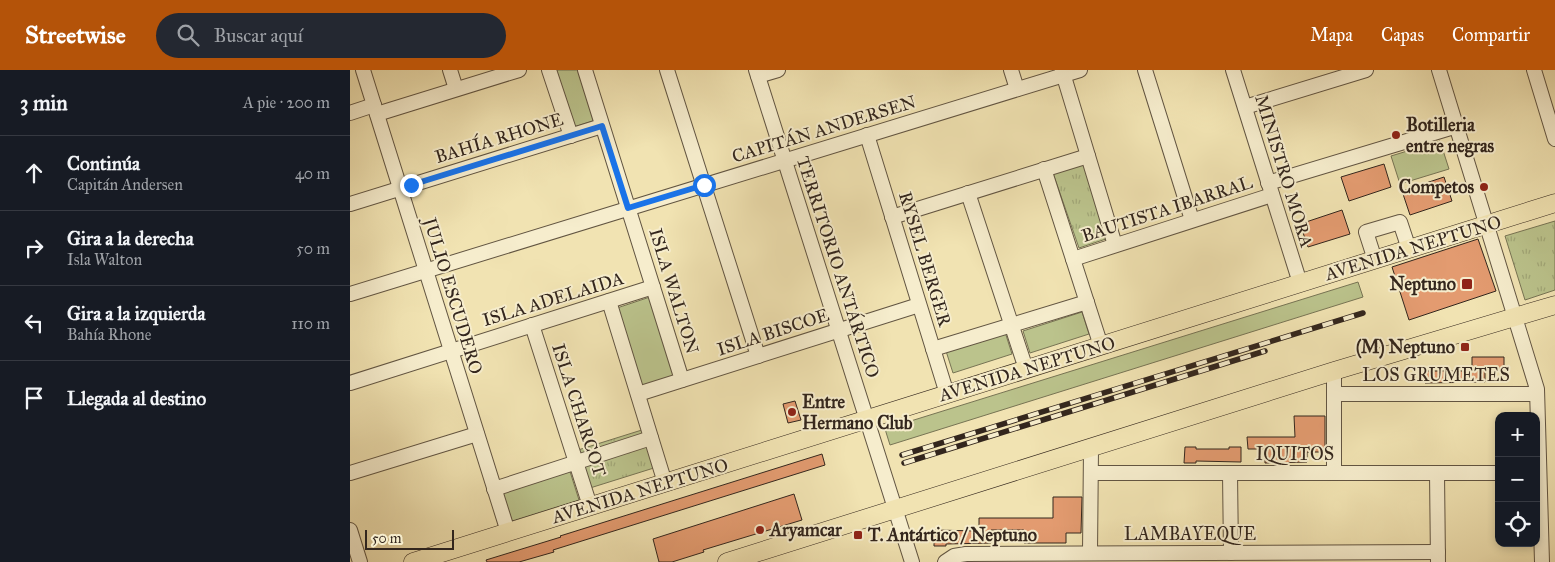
<!DOCTYPE html>
<html lang="es">
<meta charset="utf-8">
<style>
:root{--surface:#171b24;--page:#242831;--text:#f1f3f6;--muted:#9ea1a6;--line:#363941;--accent:#b45309}
body{margin:0;font-family:"IM FELL Great Primer",serif;background:var(--page);color:var(--text)}
.controls{position:absolute;right:15px;bottom:15px;display:grid;overflow:hidden;border-radius:10px;box-shadow:0 2px 8px #0003}
.controls button{width:45px;height:45px;display:grid;place-items:center;padding:0;border:0;border-bottom:1px solid var(--line);background:var(--surface);color:var(--text);font:25px sans-serif}
.scale{position:absolute;left:15px;bottom:12px;width:89px;box-sizing:border-box;padding-left:5px;border:2px solid #33261d;border-top:0;font-size:14px;line-height:18px;white-space:nowrap;color:#33261d;-webkit-text-stroke:4px #f6edcd;paint-order:stroke}
.stop{position:absolute;width:15px;height:15px;margin:-11px;border:4px solid #1a73e8;border-radius:50%;background:#fff}
.stop.end{background:#1a73e8;border-color:#fff;box-shadow:0 1px 5px #0008}
.list{margin:0;padding:0;list-style:none}
h2{display:flex;justify-content:space-between;align-items:center;height:65px;margin:0;padding:0 20px;font-size:21px}
h2 small{font-size:16px;font-weight:400;color:var(--muted)}
.list li{display:grid;grid-template-columns:32px 1fr auto;gap:15px;align-items:center;box-sizing:border-box;height:75px;padding:0 20px;border-top:1px solid var(--line)}
.list b{display:block;font-size:19px;white-space:nowrap}
.list p{margin:0;font-size:16px;white-space:nowrap;color:var(--muted)}
.list em{font-size:16px;font-style:normal;color:var(--muted)}
.icon{flex:none;width:28px;height:28px;fill:none;stroke:currentColor;stroke-width:2;stroke-linecap:round;stroke-linejoin:round}
.map{position:relative;flex:none;width:1205px;height:492px;overflow:hidden}
header{display:flex;align-items:center;gap:30px;box-sizing:border-box;height:70px;padding:0 25px;background:var(--accent);color:#fff}
header strong{font-size:24px}
nav{display:flex;gap:28px;margin-inline-start:auto;font-size:18px}
.search{width:350px;height:45px;background:var(--page);display:flex;align-items:center;gap:12px;box-sizing:border-box;padding:0 18px;border-radius:28px;color:var(--muted);font-size:19px}
main{display:flex}
aside{flex:1;background:var(--surface)}
.map>svg:first-child{display:block}
</style>
<header>
<strong>Streetwise</strong>
<div class="search"><svg class="icon" aria-label="search" viewBox="0 0 24 24"><circle cx="10" cy="10" r="6"/><path d="M15 15l6 6"/></svg>Buscar aquí</div>
<nav><a>Mapa</a><a>Capas</a><a>Compartir</a></nav>
</header>
<main>
<aside>
<h2>3 min<small>A pie · 200 m</small></h2>
<ul class="list">
<li><svg class="icon" aria-label="ahead" viewBox="0 0 24 24"><path d="M12 20V5M6 11l6-6 6 6"/></svg><div><b>Continúa</b><p>Capitán Andersen</p></div><em>40 m</em></li>
<li><svg class="icon" aria-label="right" viewBox="0 0 24 24"><path d="M7 20v-9h11M14 6l5 5-5 5"/></svg><div><b>Gira a la derecha</b><p>Isla Walton</p></div><em>50 m</em></li>
<li><svg class="icon" aria-label="left" viewBox="0 0 24 24"><path d="M17 20v-9H6M10 6l-5 5 5 5"/></svg><div><b>Gira a la izquierda</b><p>Bahía Rhone</p></div><em>110 m</em></li>
<li><svg class="icon" aria-label="arrive" viewBox="0 0 24 24"><path d="M6 21V4h12l-3 4 3 4H6"/></svg><div><b>Llegada al destino</b></div></li>
</ul>
</aside>
<div class="map">
<svg width="1205" height="492" viewBox="0 0 1205 492">
<defs>
<pattern id="park-tufts" width="24" height="20" patternUnits="userSpaceOnUse" patternTransform="scale(1.25)"><rect width="24" height="20" fill="#bbc38c"/><path d="M3 7l-1-3M5 7V3M7 7l1-3M15 17l-1-3M17 17v-4M19 17l1-3" fill="none" stroke="#a1a778"/></pattern>
</defs>
<rect width="100%" height="100%" fill="#f1e3b2"/>
<filter id="stains"><feTurbulence type="fractalNoise" baseFrequency=".004" numOctaves="4"/><feColorMatrix values="0 0 0 0 .2 0 0 0 0 .09 0 0 0 0 .02 0 0 0 .5 -.17"/></filter>
<radialGradient id="worn" r=".72"><stop offset=".6" stop-color="#630" stop-opacity="0"/><stop offset="1" stop-color="#630" stop-opacity=".3"/></radialGradient>
<g fill="#bbc38c" stroke="#777454">
<path d="M205,0H230L246,50L224,57Z"/>
<path d="M1090,71L1099,99L1050,114L1041,86Z"/>
<path d="M1008,212L1013,227L540,375L535,359Z"/>
<path d="M300,227L326,308L291,318L267,238Z"/>
<path d="M732,242L739,264L680,283L673,261Z"/>
<path d="M655,262L662,284L603,303L596,281Z"/>
<path d="M217,392L229,430L162,451L150,414Z"/>
</g>
<g fill="url(#park-tufts)" stroke="#777454">
<path d="M733,93L759,168L729,178L703,103Z"/>
<path d="M1205,151V220L1175,230L1155,166Z"/>
<path d="M295,359L307,397L240,418L228,380Z"/>
</g>
<g fill="#e39b70" stroke="#33261d">
<path d="M1034,94L1041,117L999,131L991,107Z"/>
<path d="M1094,107L1102,131L1060,145L1052,121Z"/>
<path d="M992,140L1000,164L958,177L950,154Z"/>
<path d="M1128,169L1146,221L1059,250L1042,197Z"/>
<path d="M1122,287H1154V299H1135V312L1075,313L1074,301H1122Z"/>
<path d="M445,331L451,350L438,353L433,334Z"/>
<path d="M944,346H975V382H957V392L915,393V379H898L897,367H945Z"/>
<path d="M835,377H846V379H879V377H891V392L846,391V393H834Z"/>
<path d="M472,384L475,395L203,480L204,482L169,492H137L136,490L211,467L210,466Z"/>
<path d="M444,424L452,450L353,480L354,482L322,492H309L303,469Z"/>
<path d="M703,427H732L731,463H716V473H674V460H641V473L596,474V476H584V460L629,461V448H703Z"/>
</g>
<g fill="none" stroke-linecap="round" stroke-linejoin="round">
<g stroke="#625542" stroke-width="16">
<g id="minor">
<path d="M13,0L158,462"/>
<path d="M100,0L106,19"/>
<path d="M199,0L221,66"/>
<path d="M235,0L332,310"/>
<path d="M317,0L408,286"/>
<path d="M406,0L562,492"/>
<path d="M661,0L667,19"/>
<path d="M712,0L765,175"/>
<path d="M795,0L842,150"/>
<path d="M883,0L950,213"/>
<path d="M1089,0L1187,319L1192,492"/>
<path d="M1184,0L1205,69"/>
<path d="M408,6L428,0"/>
<path d="M895,37L1016,0"/>
<path d="M0,43L24,35"/>
<path d="M27,44L169,0"/>
<path d="M517,65L597,324"/>
<path d="M694,99L751,276"/>
<path d="M918,113L1107,56"/>
<path d="M618,123L676,299"/>
<path d="M0,134L252,56"/>
<path d="M542,147L738,86"/>
<path d="M723,189L922,125"/>
<path d="M1025,190L1016,162L1050,152L1059,179"/>
<path d="M0,224L730,0"/>
<path d="M259,231L315,413"/>
<path d="M182,255L240,436"/>
<path d="M583,279L737,232"/>
<path d="M0,313L303,217"/>
<path d="M288,324L569,235"/>
<path d="M984,324H1187"/>
<path d="M0,403L127,364"/>
<path d="M741,403H1149"/>
<path d="M880,403L881,483"/>
<path d="M984,403V301"/>
<path d="M1087,403L1088,492"/>
<path d="M144,419L301,368"/>
<path d="M0,460L10,492"/>
<path d="M740,483L741,378"/>
<path d="M595,492L604,486L616,484L1088,482"/>
</g>
</g>
<g stroke="#33261d" stroke-width="19">
<g id="major">
<path d="M63,492L1205,133"/>
<path d="M377,492L984,301L1205,235"/>
</g>
</g>
<use href="#minor" stroke="#f6edcd" stroke-width="14"/>
<use href="#major" stroke="#f1e3b2" stroke-width="18"/>
<g stroke="#33261d" stroke-width="5.5">
<g id="rail">
<path d="M552,385L1013,243"/>
<path d="M554,393L915,281"/>
</g>
</g>
<use href="#rail" stroke="#f6edcd" stroke-width="4" stroke-dasharray="11" stroke-linecap="butt"/>
</g>
<g fill="none" stroke-linecap="round" stroke-linejoin="round">
<path stroke="#1a73e8" stroke-width="6" d="M61,115L252,56L278,138L354,115"/>
</g>
<g fill="#8f2418" stroke="#f6edcd" stroke-width="2">
<circle cx="1046" cy="65" r="5"/>
<circle cx="1134" cy="117" r="5"/>
<rect x="1111" y="208" width="12" height="12" rx="2.5"/>
<rect x="1110" y="272" width="10" height="10" rx="2.5"/>
<circle cx="442" cy="342" r="5"/>
<circle cx="410" cy="460" r="5"/>
<rect x="503" y="460" width="10" height="10" rx="2.5"/>
</g>
<g text-anchor="middle" stroke-width="4" stroke-linejoin="round" paint-order="stroke">
<g font-size="18" font-weight="bold" fill="#33261d" stroke="#f6edcd" text-anchor="start">
<text x="1056" y="61">Botilleria<tspan x="1056" dy="21">entre negras</tspan></text>
<text x="1124" y="123" text-anchor="end">Competos</text>
<text x="1106" y="220" text-anchor="end">Neptuno</text>
<text x="1105" y="283" text-anchor="end">(M) Neptuno</text>
<text x="452" y="338">Entre<tspan x="452" dy="21">Hermano Club</tspan></text>
<text x="420" y="466">Aryamcar</text>
<text x="518" y="471">T. Antártico / Neptuno</text>
</g>
<g font-size="18" fill="#33261d" stroke="#f6edcd">
<text transform="translate(474 59) rotate(-17)" y="6">CAPITÁN ANDERSEN</text>
<text transform="translate(149 68) rotate(-17)" y="6">BAHÍA RHONE</text>
<text transform="translate(934 101) rotate(73)" y="6">MINISTRO MORA</text>
<text transform="translate(817 139) rotate(-18)" y="6">BAUTISTA IBARRAL</text>
<text transform="translate(1063 178) rotate(-17)" y="6">AVENIDA NEPTUNO</text>
<text transform="translate(575 189) rotate(73)" y="6">RYSEL BERGER</text>
<text transform="translate(488 197) rotate(72)" y="6">TERRITORIO ANTÁRTICO</text>
<text transform="translate(324 221) rotate(73)" y="6">ISLA WALTON</text>
<text transform="translate(103 226) rotate(73)" y="6">JULIO ESCUDERO</text>
<text transform="translate(203 229) rotate(-17)" y="6">ISLA ADELAIDA</text>
<text transform="translate(423 262) rotate(-18)" y="6">ISLA BISCOE</text>
<text transform="translate(677 299) rotate(-17)" y="6">AVENIDA NEPTUNO</text>
<text x="1086" y="311">LOS GRUMETES</text>
<text transform="translate(229 340) rotate(72)" y="6">ISLA CHARCOT</text>
<text x="945" y="390">IQUITOS</text>
<text transform="translate(290 421) rotate(-17)" y="6">AVENIDA NEPTUNO</text>
<text x="840" y="470">LAMBAYEQUE</text>
</g>
</g>
<rect width="100%" height="100%" filter="url(#stains)"/>
<rect width="100%" height="100%" fill="url(#worn)"/>
</svg>
<div class="controls">
<button>+</button>
<button>−</button>
<button><svg class="icon" aria-label="locate" viewBox="0 0 24 24"><circle cx="12" cy="12" r="6"/><path d="M12 2v4M12 18v4M2 12h4M18 12h4"/></svg></button>
</div>
<div class="scale">50 m</div>
<div class="stop" style="left:354px;top:115px"></div>
<div class="stop end" style="left:61px;top:115px"></div>
</div>
</main>
